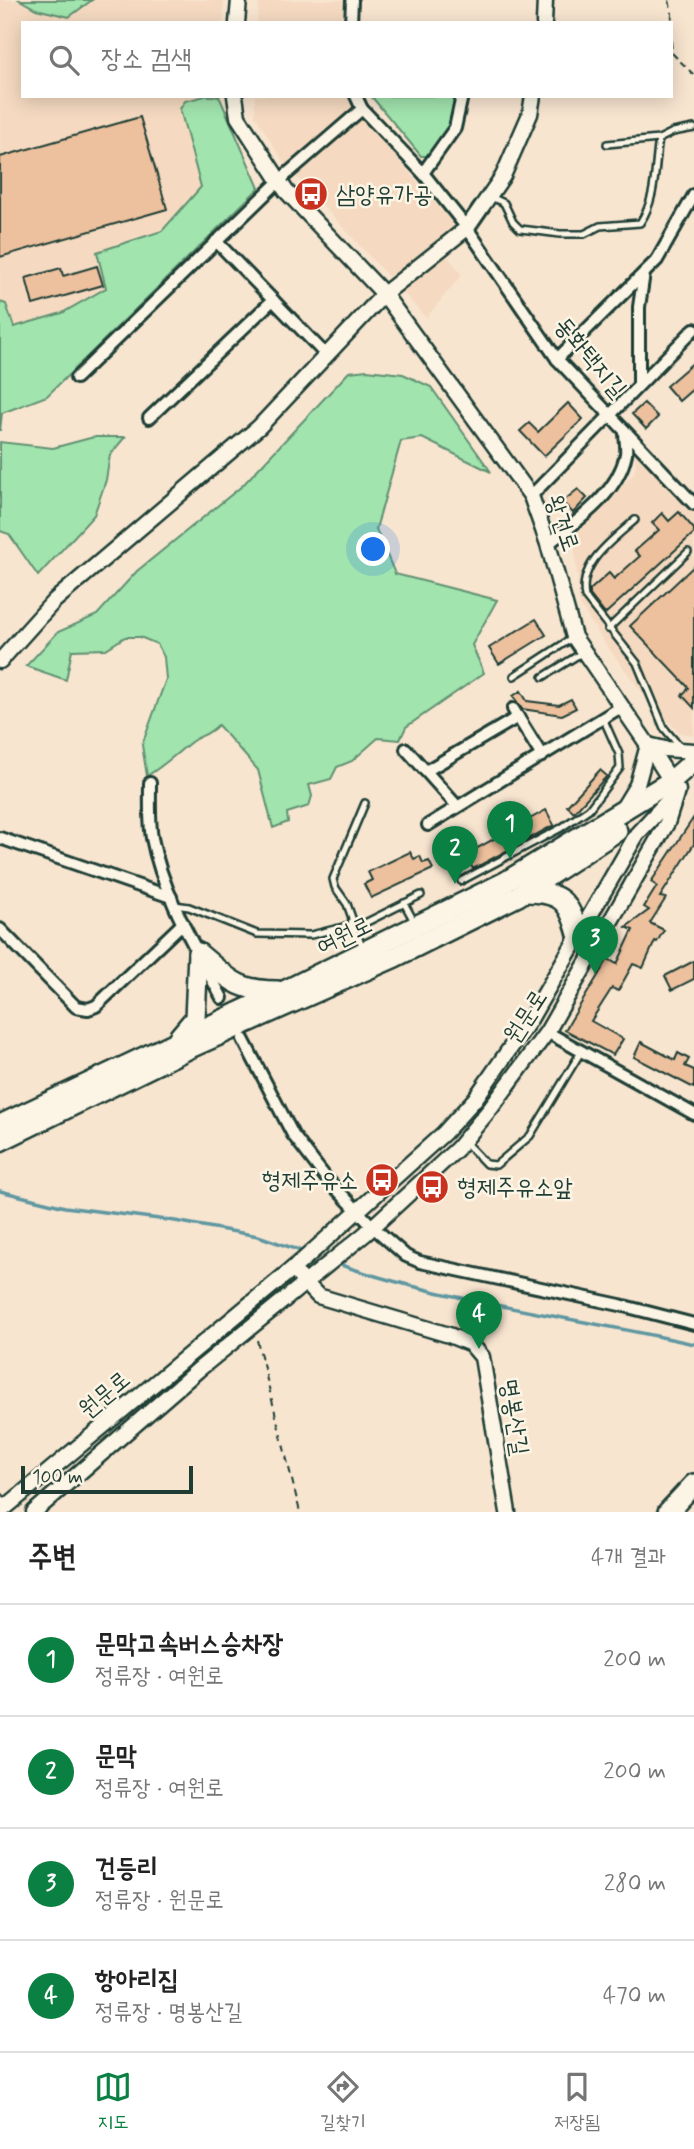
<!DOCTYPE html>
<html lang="ko">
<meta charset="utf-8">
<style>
:root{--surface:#fff;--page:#f2f2f2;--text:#222;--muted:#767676;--line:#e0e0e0;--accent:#0b8043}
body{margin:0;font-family:Mynerve,"Poor Story",sans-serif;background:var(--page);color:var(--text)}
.scale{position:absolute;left:21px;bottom:18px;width:172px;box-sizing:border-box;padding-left:7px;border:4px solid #1f3d34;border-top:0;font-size:19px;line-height:24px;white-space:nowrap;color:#1f3d34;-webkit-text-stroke:5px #fcf5e5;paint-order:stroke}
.you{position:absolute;left:374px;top:550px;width:24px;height:24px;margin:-18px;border:5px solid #fff;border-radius:50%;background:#1a73e8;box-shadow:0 0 0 10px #1a73e833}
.badge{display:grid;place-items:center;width:46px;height:46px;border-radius:50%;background:var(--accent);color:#fff;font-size:23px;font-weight:700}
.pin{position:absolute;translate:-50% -58px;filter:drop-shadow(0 2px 4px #0008)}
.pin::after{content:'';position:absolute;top:37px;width:24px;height:21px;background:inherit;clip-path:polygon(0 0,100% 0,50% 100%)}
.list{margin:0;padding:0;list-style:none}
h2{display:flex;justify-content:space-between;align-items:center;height:91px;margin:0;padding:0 28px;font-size:30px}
h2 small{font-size:23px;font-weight:400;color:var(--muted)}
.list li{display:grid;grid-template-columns:46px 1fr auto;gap:21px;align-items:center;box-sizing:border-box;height:112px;padding:0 28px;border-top:2px solid var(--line)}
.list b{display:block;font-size:26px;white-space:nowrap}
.list p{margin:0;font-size:23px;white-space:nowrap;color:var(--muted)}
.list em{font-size:23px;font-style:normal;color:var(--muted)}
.icon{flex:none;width:38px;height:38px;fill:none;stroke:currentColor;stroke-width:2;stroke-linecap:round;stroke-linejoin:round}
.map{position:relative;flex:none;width:694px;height:1512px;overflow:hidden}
.search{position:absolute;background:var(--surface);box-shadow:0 4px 18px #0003;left:21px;right:21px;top:21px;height:77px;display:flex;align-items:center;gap:18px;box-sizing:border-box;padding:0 24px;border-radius:0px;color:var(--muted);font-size:26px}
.sheet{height:539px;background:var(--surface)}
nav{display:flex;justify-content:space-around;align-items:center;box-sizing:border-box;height:98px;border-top:2px solid var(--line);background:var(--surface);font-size:19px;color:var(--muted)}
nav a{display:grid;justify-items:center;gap:4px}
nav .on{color:var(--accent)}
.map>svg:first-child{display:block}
</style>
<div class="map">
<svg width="694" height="1512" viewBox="0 0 694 1512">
<rect width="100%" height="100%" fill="#f8e5d0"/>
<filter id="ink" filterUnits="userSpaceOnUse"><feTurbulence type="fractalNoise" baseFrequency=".0143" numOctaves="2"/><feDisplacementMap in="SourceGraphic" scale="14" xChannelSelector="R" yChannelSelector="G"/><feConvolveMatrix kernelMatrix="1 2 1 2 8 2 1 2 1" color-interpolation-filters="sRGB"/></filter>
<g filter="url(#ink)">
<g fill="#f5dac1">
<path d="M0,0H20L36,9L69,17L92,0H224L223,23H23V96H205L185,101L180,109L202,187L162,231L97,252L107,288L62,313L14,327L7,304L0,302Z"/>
<path d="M259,0H344L342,23H257Z"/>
<path d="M255,96H348L352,105L468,241L447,255L462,275L426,318L284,163L255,116Z"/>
<path d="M636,449L694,513V735L680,733L651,704L603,641L580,605L574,542L577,534L635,472Z"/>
</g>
<g fill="#a1e4ae" stroke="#609071" stroke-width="2">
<path d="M20,0H92L69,17L36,9Z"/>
<path d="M205,96H219L259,188L47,396L2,413L0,431V302L6,304L14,327L62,313L106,288L97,252L162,231L201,187L180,109L185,101Z"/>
<path d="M371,96H459L446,136L430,156H421Z"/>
<path d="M367,370L403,374L431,387L491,472L422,438L401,441L376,529L395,574L497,600L472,645L484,673L406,727L400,740L378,738L352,761L337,767L331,779L309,785L312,796L309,806L287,813L288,822L273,828L258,770L218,725C206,737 202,734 191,742C176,754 163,766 147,776L142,745L166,679L164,657L157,644L140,637H125L106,649L72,650L66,680L26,666L58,632L97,615L137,571L242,486L349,372Z"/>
<path d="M94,437H125L110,455L106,480L94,515L38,576L9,534L0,531V442L53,448Z"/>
</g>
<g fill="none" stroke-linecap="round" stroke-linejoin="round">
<g stroke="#5e97a1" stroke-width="3.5">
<path d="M0,1191L65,1207L175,1221L258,1236L304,1252"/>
<path d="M335,1263C450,1303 575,1317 694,1344"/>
</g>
</g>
<g fill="#eec19e" stroke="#1f3d34" stroke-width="2">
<path d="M140,117L167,209L0,257V157Z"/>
<path d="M97,266L103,285L33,305L26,278L61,268L63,276Z"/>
<path d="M694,362V388L679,401L666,386Z"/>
<path d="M568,403L583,419L544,456L520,431L529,423L538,432Z"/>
<path d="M644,403L658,417L646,429L632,414Z"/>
<path d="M578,489L587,498L573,513L562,502Z"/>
<path d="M679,512L694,529V533L605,614L590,595V590L609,573L614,579L640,556L635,551L659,530L652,523L662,513L669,521Z"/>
<path d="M694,566V708L682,695L689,688L630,626Z"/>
<path d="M536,619L546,635L499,664L489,648Z"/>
<path d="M521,691L527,701L559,705L571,699L576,708L562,715L522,709L513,696Z"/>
<path d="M600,770L607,776L574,812L567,806Z"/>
<path d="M546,810L554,825L473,869L465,855Z"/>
<path d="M694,817V844L660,897L666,898L650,923L664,930L657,942L655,941L643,968L633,964L618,991L612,988L591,1021L623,1039L613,1055L565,1030L608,959L617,964L633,930L626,927L649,910L644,907L657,886L651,882Z"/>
<path d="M410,852L414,859L420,856L423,863L429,861L433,869L371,898L364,884L372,880L368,872Z"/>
<path d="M694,961V979L672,990L665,976Z"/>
<path d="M641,1042L675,1060L678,1053L689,1059L685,1066L694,1070V1088L634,1057Z"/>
</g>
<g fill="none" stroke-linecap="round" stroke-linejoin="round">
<g stroke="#1f3d34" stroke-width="10">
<g id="lane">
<path d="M607,144L659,139L673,132L694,128"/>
<path d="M489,196L504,203L513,222L520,229L529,230L560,234H584L600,226L640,223C657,197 654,169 659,139"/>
<path d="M635,520C613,540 578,563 585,597L637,663L664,728L681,748"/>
<path d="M608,629L688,552"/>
<path d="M514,676L574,637"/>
<path d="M543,677L583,652"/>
<path d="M461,881L561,828L589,809L620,768L619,754L603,718"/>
<path d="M404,903L415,923"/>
<path d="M175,905L189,907L257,934L311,935L351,925"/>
<path d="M353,929L421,895"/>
<path d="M363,946L351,925L352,918L347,904L335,887L333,879L365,803"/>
<path d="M466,1143L486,1164L496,1165L530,1136L581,1052"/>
<path d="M0,1497L7,1506"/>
</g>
</g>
<g stroke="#1f3d34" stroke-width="16">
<g id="street">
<path d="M351,23L352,0"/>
<path d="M356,96L362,109L423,173L467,228L557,359L694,504"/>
<path d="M423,173L455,128L462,96"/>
<path d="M216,241L326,355"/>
<path d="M557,359L657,260L694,195"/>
<path d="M76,378L280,180L362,109"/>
<path d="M639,384V307L644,273"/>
<path d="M149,418L273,300"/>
<path d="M531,496L694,329"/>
<path d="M548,544C577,521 618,494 626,454C627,447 625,439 625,432"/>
<path d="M513,709L542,756"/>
<path d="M406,749L457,806"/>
<path d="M426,771L518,717"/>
<path d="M150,783C150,801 149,821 152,838C163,895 195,947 222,998"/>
<path d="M428,825L621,707"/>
<path d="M0,838L171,897"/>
<path d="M0,929L76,1007L88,1009L96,1006L183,923"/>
<path d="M547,1032L694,1114"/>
<path d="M243,1039L293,1135L326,1178L373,1227L406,1256L420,1262L620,1305L694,1324"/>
</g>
</g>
<g stroke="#1f3d34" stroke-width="19">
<g id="secondary">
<path d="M237,23L239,0"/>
<path d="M544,23L545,0"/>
<path d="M235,96L238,117L286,191L384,294L531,496L548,544L574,637L648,745L671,781"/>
<path d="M0,661L54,601L259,427L384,294L467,228L503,176L530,114L533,96"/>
<path d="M623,808L637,785L648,745L665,749L694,751"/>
<path d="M299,1276L318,1296L449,1335L471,1344L482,1357L508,1512"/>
<path d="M0,1512L303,1260L444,1133L475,1099L529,1021L637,834L678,790"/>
<path d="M34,1512L198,1370L365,1234L457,1149L491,1108L547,1032L667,823L676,795"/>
</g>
</g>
<g stroke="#1f3d34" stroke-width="24">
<g id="highway">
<path d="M525,892C560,892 569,900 578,934"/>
<path d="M198,953C229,978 235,991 278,991"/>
<path d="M179,1037L195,1018L198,953"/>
<path d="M0,1125L286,990L505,882L671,781L694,761"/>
<path d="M0,1141L192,1047L395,957L518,896L617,831"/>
<path d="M668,1512L694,1484"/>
</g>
</g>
<g stroke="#1f3d34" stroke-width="2" stroke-dasharray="7 5" stroke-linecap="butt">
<path d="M669,0L672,13L671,35"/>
<path d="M671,41L672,53L694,75"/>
<path d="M257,1340L300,1512"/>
</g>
<use href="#lane" stroke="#fcf5e5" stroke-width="5"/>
<use href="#street" stroke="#fcf5e5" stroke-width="10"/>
<use href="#secondary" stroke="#fcf5e5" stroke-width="14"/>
<use href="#highway" stroke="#fcf5e5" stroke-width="19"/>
</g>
</g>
<defs>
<g id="bus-disc" transform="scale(1.75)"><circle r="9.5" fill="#c8321e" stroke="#fcf5e5"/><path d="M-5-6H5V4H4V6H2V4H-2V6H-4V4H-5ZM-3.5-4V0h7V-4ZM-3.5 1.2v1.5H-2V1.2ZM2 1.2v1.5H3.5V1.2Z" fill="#fff"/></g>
</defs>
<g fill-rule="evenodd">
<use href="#bus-disc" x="311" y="194"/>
<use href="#bus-disc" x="382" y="1180"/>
<use href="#bus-disc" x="432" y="1187"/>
</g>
<g text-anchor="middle" stroke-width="5" stroke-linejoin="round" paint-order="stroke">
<g font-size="24" fill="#1f3d34" stroke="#fcf5e5" text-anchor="start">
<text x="336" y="202">삼양유가공</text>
<text x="358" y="1188" text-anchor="end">형제주유소</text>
<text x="457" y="1195">형제주유소앞</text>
</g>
<g font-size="24" fill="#1f3d34" stroke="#fcf5e5">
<text transform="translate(591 357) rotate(50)" y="8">동화택지길</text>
<text transform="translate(563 523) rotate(71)" y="8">왕건로</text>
<text transform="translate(344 935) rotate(-26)" y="8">여원로</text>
<text transform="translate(525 1016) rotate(-57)" y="8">원문로</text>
<text transform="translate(104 1394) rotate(-40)" y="8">원문로</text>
<text transform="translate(515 1417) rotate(81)" y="8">명봉산길</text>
</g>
</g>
</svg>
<div class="scale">100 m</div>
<div class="you"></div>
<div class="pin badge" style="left:510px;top:859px">1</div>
<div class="pin badge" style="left:455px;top:884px">2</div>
<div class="pin badge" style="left:595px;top:974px">3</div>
<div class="pin badge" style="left:479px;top:1349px">4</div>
<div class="search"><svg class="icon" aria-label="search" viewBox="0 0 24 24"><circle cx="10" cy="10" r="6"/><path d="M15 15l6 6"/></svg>장소 검색</div>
</div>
<section class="sheet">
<h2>주변<small>4개 결과</small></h2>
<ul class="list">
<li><span class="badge">1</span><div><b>문막고속버스승차장</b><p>정류장 · 여원로</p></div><em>200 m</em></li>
<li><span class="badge">2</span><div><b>문막</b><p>정류장 · 여원로</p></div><em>200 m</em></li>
<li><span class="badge">3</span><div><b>건등리</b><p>정류장 · 원문로</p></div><em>280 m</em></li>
<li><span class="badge">4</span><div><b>항아리집</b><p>정류장 · 명봉산길</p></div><em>470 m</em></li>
</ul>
</section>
<nav>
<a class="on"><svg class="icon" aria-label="map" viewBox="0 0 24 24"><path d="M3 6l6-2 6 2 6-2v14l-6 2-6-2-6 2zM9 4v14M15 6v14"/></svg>지도</a>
<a><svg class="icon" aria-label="directions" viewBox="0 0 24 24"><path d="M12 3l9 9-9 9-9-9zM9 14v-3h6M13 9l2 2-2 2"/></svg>길찾기</a>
<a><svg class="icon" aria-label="saved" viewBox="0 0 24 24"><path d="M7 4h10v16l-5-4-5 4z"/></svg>저장됨</a>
</nav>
